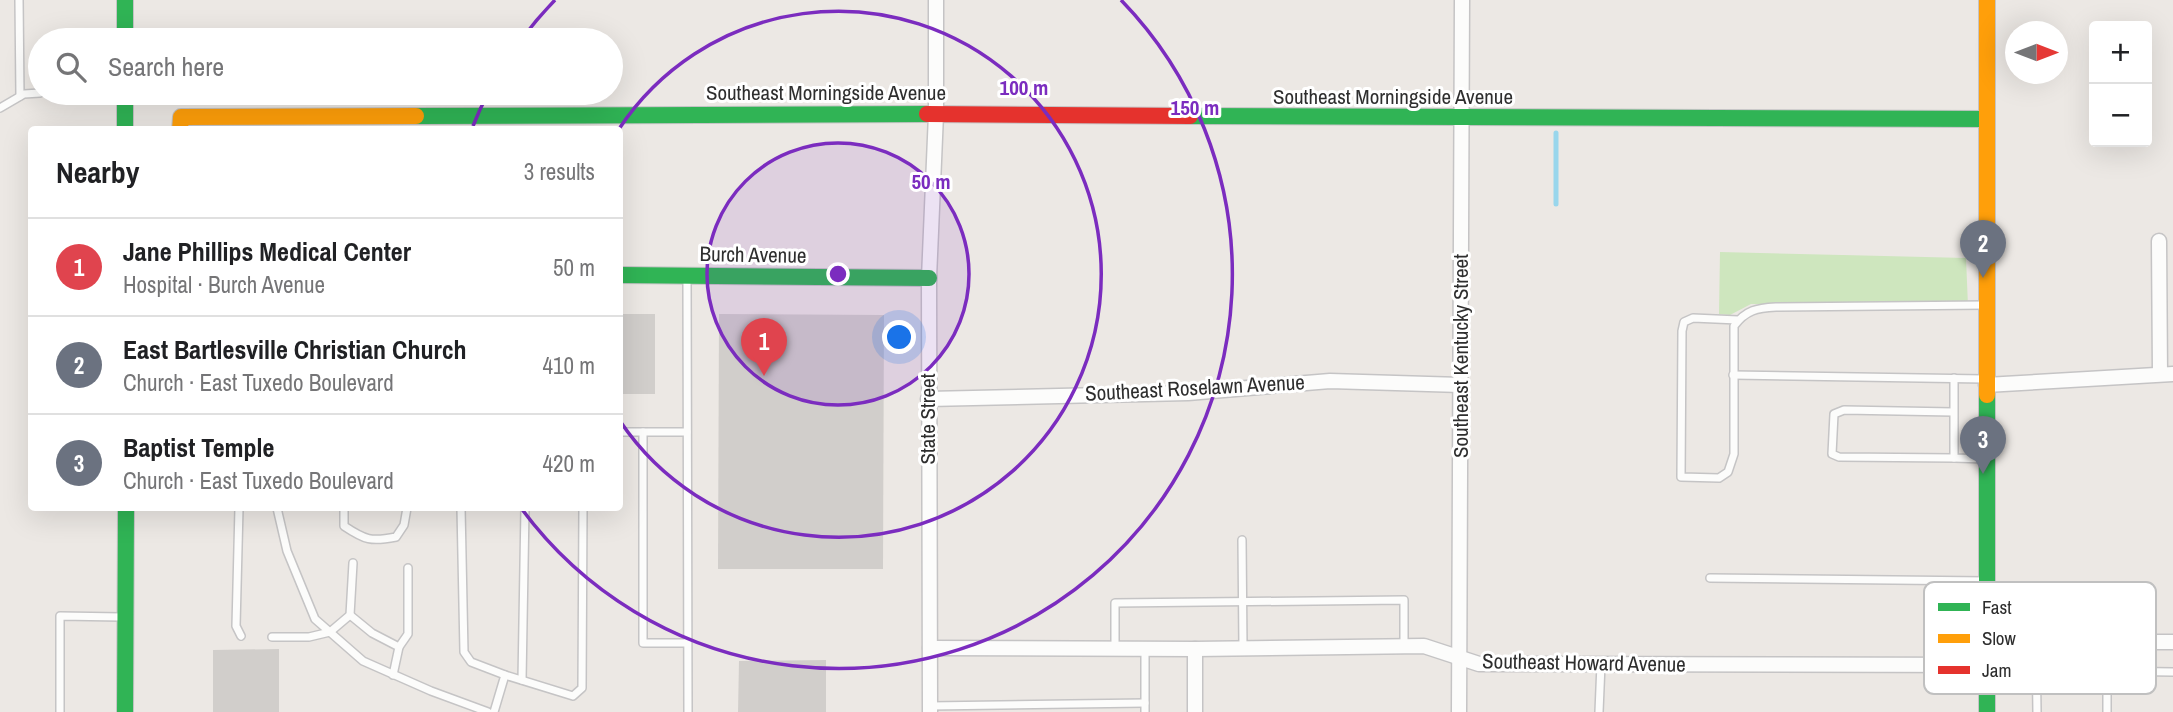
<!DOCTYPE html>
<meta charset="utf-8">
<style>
:root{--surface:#fff;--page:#f6f6f6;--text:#202124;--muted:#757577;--line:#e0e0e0;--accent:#706f6e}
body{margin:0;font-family:"Archivo Narrow",sans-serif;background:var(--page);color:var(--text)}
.controls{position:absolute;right:21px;top:21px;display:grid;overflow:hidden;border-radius:7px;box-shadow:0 7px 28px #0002}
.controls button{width:63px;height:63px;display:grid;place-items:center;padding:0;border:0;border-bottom:2px solid var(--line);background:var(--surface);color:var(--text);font:35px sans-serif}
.compass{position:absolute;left:2005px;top:21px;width:63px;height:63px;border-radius:50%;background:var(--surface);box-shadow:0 7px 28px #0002;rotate:90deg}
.you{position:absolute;left:900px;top:338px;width:24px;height:24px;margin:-18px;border:5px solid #fff;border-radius:50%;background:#1a73e8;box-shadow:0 0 0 10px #1a73e833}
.badge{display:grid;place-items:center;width:46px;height:46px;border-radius:50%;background:var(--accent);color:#fff;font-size:23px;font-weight:700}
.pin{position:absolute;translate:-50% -58px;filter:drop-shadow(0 2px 4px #0008)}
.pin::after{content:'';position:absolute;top:37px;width:24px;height:21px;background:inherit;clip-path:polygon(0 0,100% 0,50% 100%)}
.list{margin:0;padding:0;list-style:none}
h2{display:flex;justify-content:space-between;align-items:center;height:91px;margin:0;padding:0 28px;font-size:30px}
h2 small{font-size:23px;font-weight:400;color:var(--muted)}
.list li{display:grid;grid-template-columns:46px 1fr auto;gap:21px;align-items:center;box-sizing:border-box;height:98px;padding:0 28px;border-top:2px solid var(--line)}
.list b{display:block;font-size:26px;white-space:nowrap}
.list p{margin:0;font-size:23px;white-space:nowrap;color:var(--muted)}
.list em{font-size:23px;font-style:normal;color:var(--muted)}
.icon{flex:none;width:38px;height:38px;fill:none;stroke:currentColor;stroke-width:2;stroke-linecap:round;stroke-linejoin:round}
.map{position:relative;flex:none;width:2173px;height:712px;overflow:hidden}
.search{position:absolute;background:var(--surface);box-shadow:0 7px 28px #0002;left:28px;top:28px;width:595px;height:77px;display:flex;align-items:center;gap:18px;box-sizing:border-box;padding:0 24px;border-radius:38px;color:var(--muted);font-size:26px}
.panel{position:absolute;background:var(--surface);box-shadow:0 7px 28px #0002;left:28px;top:126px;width:595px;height:385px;border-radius:7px}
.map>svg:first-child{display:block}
</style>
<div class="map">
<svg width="2173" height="712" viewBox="0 0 2173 712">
<rect width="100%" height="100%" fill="#ece8e4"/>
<path fill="#cee6be" d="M1720,252L1966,258L1968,306L1751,304L1730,315L1719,314Z"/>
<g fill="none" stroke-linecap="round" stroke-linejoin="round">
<path stroke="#99d6ec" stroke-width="5" d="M1556,133V204"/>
</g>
<g fill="#d1cecb">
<rect x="620" y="314" width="35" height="80"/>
<path d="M719,314L884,315L883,569H718Z"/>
<path d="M279,649V712H213V650Z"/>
<path d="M826,660V712H738L739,661Z"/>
</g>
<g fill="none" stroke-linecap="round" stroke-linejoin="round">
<g stroke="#c5c4c5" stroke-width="10">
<g id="lane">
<path d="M19,0L20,96"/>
<path d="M0,108L24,94L40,93"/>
<path d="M687,279L688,712"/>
<path d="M1738,320L1693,318L1684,322L1682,331L1681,477L1719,478L1728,472L1734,454V326C1746,310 1757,308 1776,307L1986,305"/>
<path d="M1733,375L1984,379"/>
<path d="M1954,378V458L1985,459"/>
<path d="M1953,412L1844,410L1834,414L1832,454L1839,457L1954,458"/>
<path d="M620,432H687"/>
<path d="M643,432V643H687"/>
<path d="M239,508L236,626L241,636"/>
<path d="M277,508L287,551L315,619L363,661L431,691L488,712"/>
<path d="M344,508V526C365,540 371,542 396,537L404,525L407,508"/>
<path d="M461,508L464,652L471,662L505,675L494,712"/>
<path d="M1242,540L1243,648"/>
<path d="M1710,578L1986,581"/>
<path d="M350,615L372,633L399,647L393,675"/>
<path d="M272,637H309L330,632L350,615L353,563"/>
<path d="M2036,642L2037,712"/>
<path d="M2107,642V712"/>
<path d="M399,647L408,634V568"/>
<path d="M1115,648V603L1404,600V646"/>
<path d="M2036,670L2173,672"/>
<path d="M505,675L573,696L582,688L583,508"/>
<path d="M522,680L525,508"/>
<path d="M930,706L1145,703"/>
<path d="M60,712V616L121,617"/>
<path d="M1145,712V649"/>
<path d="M1599,712L1601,664"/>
</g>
</g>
<g stroke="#c5c4c5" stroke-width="17">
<g id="street">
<path d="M2159,241L2160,374"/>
<path d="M1986,385L2173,374"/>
<path d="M928,399L1188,393L1330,381L1461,385"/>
<path d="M1989,642H2173"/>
<path d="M930,648L1195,649L1424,646L1479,664L1989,665"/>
<path d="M930,712L929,278L936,114V0"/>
<path d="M1195,712V649"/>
<path d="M1459,712L1462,0"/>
</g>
</g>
<g stroke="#c5c4c5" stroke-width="18">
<g id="fast">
<path d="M125,0V40"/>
<path d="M125,93V130"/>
<path d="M416,116L927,114"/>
<path d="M1190,116L1987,119"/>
<path d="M620,275L929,278"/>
<path d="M1987,395V712"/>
<path d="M125,712L126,508"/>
</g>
</g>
<g stroke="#c5c4c5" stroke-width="18">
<g id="slow">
<path d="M1987,0V395"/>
<path d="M180,130L181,117L416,116"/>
</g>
</g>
<g stroke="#c5c4c5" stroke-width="18">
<path id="jam" d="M927,114L1190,116"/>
</g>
<use href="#lane" stroke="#fcfcfb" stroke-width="7"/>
<use href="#street" stroke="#fcfcfb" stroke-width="14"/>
<use href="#fast" stroke="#30b455" stroke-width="16"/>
<use href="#slow" stroke="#ff9f0a" stroke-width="16"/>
<use href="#jam" stroke="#e5322d" stroke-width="16"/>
</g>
<circle cx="838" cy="274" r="131" fill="#7b2cbf" fill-opacity=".12"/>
<g fill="none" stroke="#7b2cbf" stroke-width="3.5">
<circle cx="838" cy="274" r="131"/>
<path d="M619 129A263 263 0 1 1 620 421"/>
<path d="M473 126A394 394 0 0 1 487 95M521 40A394 394 0 0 1 555 0M1121 0A394 394 0 1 1 521 508"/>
</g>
<g text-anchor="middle" stroke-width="6" stroke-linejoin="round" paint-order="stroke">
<g font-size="21" fill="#2e2e2e" stroke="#fff">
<text x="826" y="100">Southeast Morningside Avenue</text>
<text x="1393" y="104">Southeast Morningside Avenue</text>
<text transform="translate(753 255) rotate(1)" y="7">Burch Avenue</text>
<text transform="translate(1461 356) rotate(-90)" y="7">Southeast Kentucky Street</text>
<text transform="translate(1195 388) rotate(-3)" y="7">Southeast Roselawn Avenue</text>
<text transform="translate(928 419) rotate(-90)" y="7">State Street</text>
<text transform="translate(1584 663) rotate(1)" y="7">Southeast Howard Avenue</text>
</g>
</g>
<rect x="1924" y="582" width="232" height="112" rx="10" fill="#fff" stroke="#c0c0c0" stroke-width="2"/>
<rect x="1938" y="603" width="32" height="8" fill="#30b455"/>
<rect x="1938" y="634" width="32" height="9" fill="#ff9f0a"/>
<rect x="1938" y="666" width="32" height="8" fill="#e5322d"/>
<g font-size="19" fill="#2e2e2e">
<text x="1982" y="614">Fast</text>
<text x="1982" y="645">Slow</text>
<text x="1982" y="677">Jam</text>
</g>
<circle cx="838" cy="274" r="10" fill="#7b2cbf" stroke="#fff" stroke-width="3.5"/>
<g font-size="21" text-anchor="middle" font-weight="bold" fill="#7b2cbf" stroke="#fff" stroke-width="6" stroke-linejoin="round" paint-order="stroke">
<text x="1024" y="95">100 m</text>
<text x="1195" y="115">150 m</text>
<text x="931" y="189">50 m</text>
</g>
</svg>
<div class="controls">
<button>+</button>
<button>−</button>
</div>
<svg class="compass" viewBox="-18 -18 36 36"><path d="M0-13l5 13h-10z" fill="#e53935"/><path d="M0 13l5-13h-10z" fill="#757577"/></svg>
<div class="you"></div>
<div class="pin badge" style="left:764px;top:376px;background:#e0444e">1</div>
<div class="pin badge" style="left:1983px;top:278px;background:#6b7280">2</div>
<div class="pin badge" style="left:1983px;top:474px;background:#6b7280">3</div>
<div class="search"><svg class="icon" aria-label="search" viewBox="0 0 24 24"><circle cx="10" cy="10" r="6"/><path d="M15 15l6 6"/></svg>Search here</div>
<section class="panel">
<h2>Nearby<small>3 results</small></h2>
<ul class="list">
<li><span class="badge" style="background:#e0444e">1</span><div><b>Jane Phillips Medical Center</b><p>Hospital · Burch Avenue</p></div><em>50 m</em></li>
<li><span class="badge" style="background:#6b7280">2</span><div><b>East Bartlesville Christian Church</b><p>Church · East Tuxedo Boulevard</p></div><em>410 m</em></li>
<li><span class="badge" style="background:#6b7280">3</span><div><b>Baptist Temple</b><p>Church · East Tuxedo Boulevard</p></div><em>420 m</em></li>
</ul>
</section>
</div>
